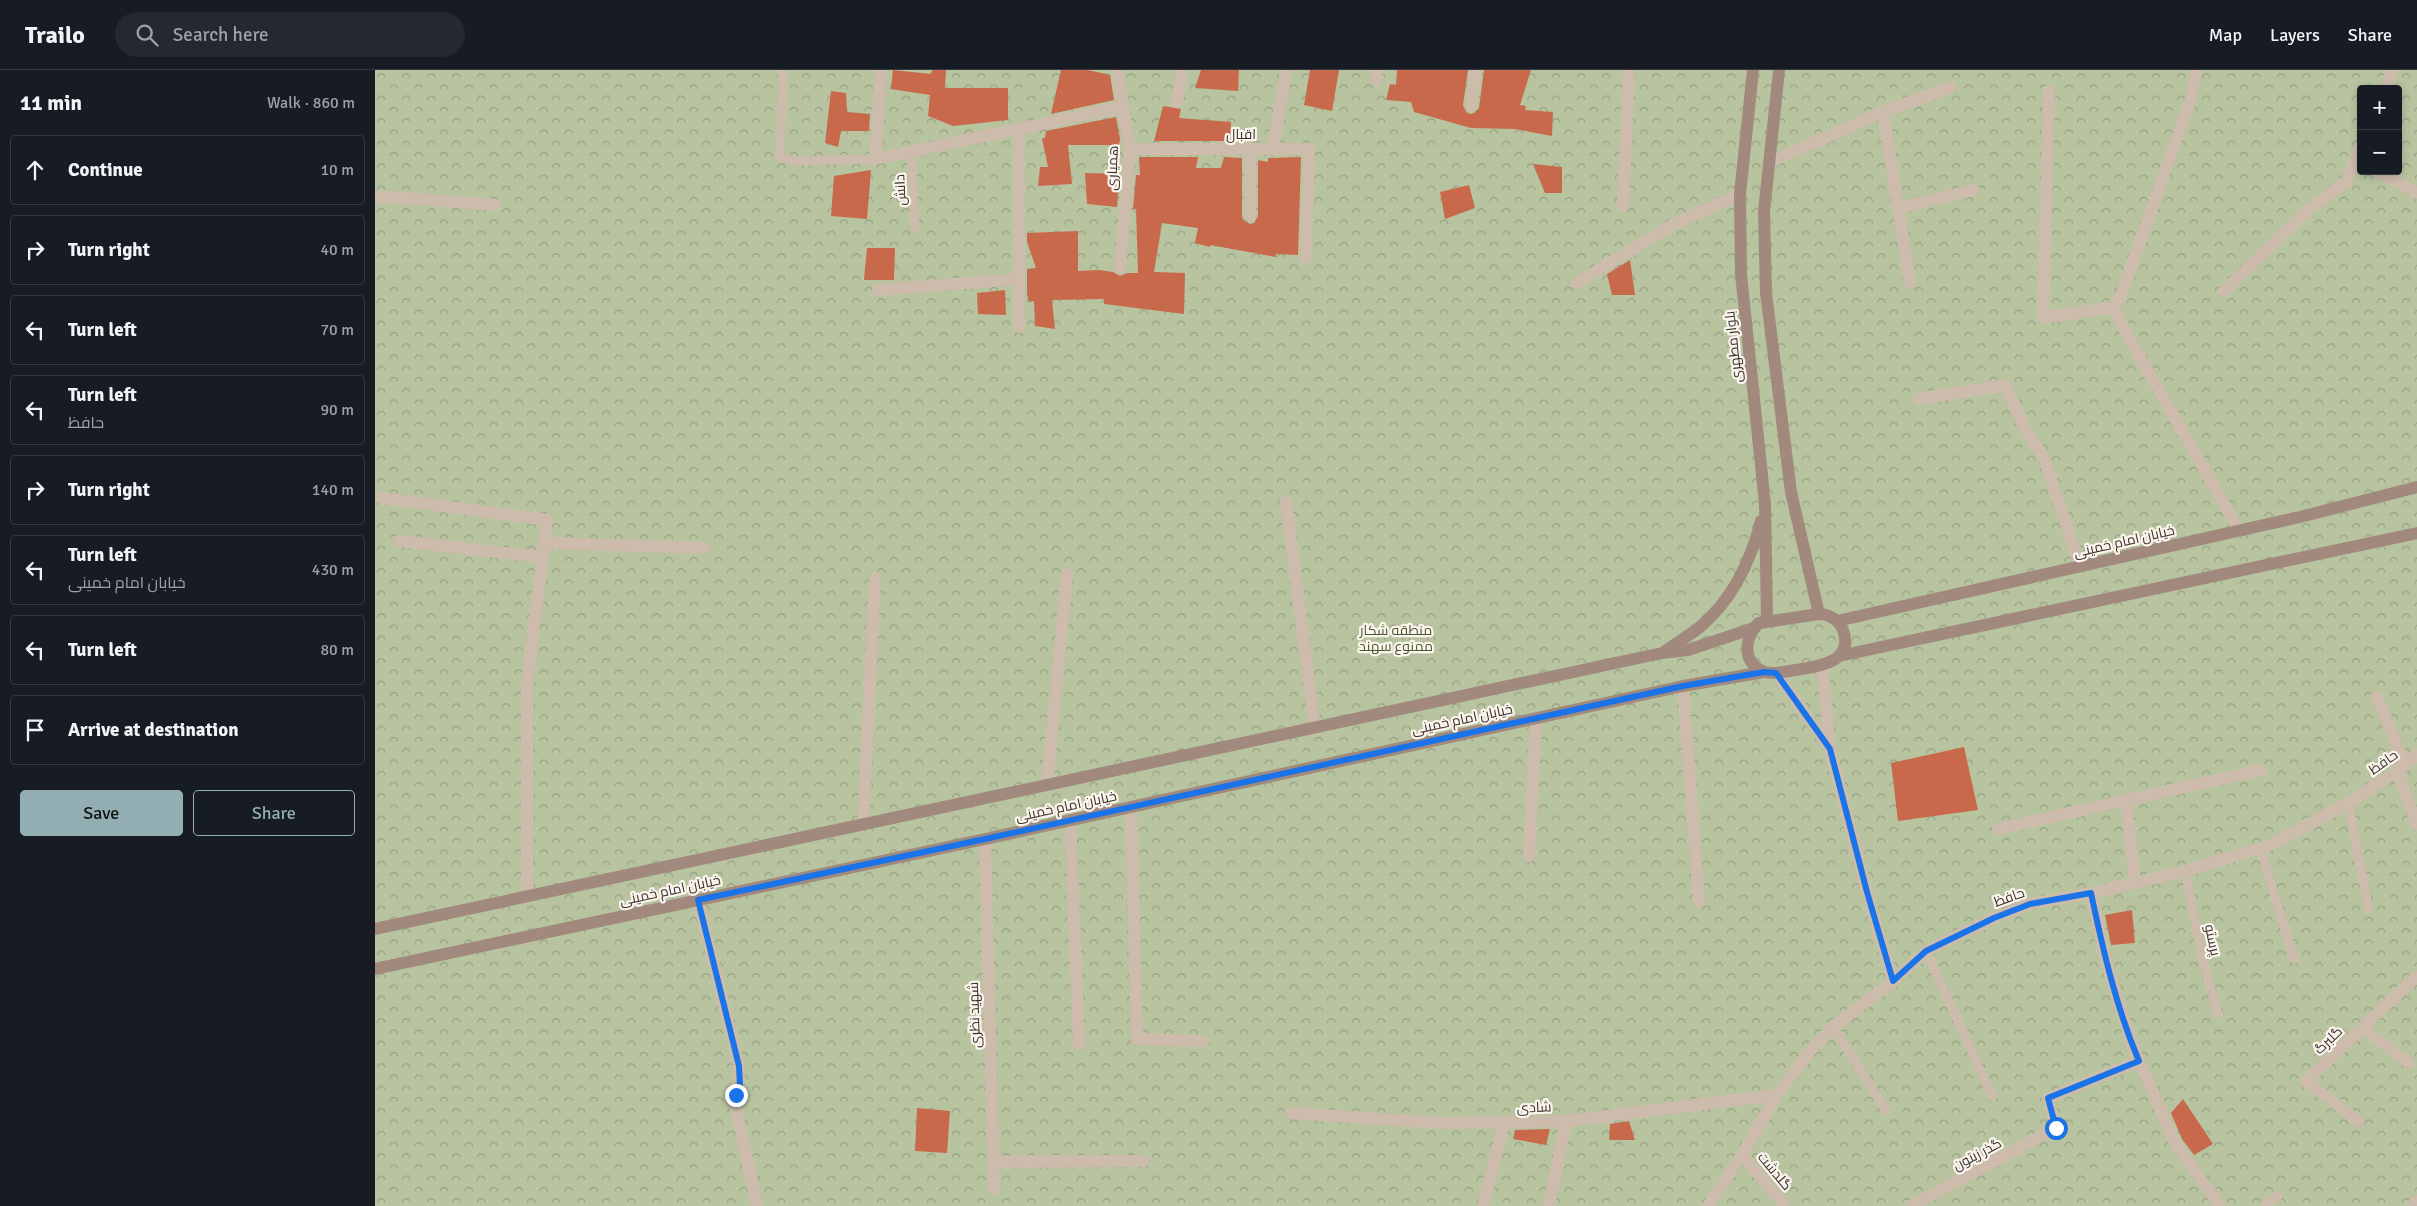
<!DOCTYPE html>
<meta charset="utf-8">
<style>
:root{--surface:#171b24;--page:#242831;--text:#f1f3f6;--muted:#9ea1a6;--line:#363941;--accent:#92aeb2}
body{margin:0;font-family:Signika,Cairo,sans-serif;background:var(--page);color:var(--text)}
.controls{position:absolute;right:15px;top:15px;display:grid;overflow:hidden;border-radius:5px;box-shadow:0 2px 8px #0003}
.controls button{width:45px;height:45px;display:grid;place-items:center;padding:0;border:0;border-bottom:1px solid var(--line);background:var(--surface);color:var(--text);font:25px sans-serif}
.stop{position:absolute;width:15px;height:15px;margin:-11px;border:4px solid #1a73e8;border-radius:50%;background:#fff}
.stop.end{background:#1a73e8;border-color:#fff;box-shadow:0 1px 5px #0008}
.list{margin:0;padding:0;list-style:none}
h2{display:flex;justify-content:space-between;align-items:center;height:65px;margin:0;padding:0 20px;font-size:21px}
h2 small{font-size:16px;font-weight:400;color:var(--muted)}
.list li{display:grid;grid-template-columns:32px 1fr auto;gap:15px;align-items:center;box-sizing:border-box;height:70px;margin:0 10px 10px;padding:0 10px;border:1px solid var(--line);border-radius:5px}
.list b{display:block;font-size:19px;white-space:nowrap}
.list p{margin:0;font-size:16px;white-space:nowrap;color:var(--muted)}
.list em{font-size:16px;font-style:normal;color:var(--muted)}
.actions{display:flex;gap:10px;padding:15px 20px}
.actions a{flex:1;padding:11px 0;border:1px solid var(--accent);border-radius:5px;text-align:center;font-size:18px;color:var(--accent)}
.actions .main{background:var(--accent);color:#111}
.icon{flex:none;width:28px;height:28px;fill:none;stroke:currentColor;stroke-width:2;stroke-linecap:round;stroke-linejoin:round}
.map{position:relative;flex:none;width:2042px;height:1136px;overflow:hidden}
header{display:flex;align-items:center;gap:30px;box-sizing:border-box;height:70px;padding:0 25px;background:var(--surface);border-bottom:1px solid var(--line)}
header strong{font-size:24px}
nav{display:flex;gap:28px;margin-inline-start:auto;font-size:18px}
.search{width:350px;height:45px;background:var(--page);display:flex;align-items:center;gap:12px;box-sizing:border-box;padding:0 18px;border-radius:28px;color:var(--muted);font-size:19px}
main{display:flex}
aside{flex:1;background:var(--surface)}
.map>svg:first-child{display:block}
</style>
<header>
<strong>Trailo</strong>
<div class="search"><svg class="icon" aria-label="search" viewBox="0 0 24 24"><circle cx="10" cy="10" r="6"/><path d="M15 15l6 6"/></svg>Search here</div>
<nav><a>Map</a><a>Layers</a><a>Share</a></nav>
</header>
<main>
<aside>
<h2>11 min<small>Walk · 860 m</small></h2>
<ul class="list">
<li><svg class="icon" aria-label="ahead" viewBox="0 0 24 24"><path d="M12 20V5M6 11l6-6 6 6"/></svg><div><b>Continue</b></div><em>10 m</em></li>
<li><svg class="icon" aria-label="right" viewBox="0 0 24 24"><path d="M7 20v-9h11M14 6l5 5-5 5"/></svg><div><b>Turn right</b></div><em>40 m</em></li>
<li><svg class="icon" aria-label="left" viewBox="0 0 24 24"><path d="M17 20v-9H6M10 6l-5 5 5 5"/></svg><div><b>Turn left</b></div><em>70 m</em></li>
<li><svg class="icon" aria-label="left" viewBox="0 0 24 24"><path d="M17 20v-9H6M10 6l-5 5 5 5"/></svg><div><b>Turn left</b><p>حافظ</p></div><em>90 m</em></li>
<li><svg class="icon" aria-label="right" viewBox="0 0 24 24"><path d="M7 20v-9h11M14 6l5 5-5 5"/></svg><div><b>Turn right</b></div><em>140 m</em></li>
<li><svg class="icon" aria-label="left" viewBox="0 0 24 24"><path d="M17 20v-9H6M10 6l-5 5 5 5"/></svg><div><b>Turn left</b><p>خیابان امام خمینی</p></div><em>430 m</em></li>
<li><svg class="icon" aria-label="left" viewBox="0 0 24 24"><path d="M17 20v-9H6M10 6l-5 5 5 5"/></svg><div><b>Turn left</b></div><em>80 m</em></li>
<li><svg class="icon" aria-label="arrive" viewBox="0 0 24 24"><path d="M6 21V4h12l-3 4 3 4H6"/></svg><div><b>Arrive at destination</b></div></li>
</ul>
<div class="actions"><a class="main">Save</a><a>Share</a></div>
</aside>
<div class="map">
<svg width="2042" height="1136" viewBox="0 0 2042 1136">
<defs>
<pattern id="forest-crowns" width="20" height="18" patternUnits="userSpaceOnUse" patternTransform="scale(1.25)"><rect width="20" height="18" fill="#b8c4a0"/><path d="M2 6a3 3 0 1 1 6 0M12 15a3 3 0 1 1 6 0" fill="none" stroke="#97a083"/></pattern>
</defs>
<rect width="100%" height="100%" fill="#f4ebe1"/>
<path fill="url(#forest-crowns)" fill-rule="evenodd" d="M0,0H2042V1136H0ZM1986,19H2023V101H1986Z"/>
<g fill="#c8694b">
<path d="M518,0L556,4L557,0H571L570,18H633V50L578,56L553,46L555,25L516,19Z"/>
<path d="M686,0H713L735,5L739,30L676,44Z"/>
<path d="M826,0H864L863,21L820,18Z"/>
<path d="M935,0H964L957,41L929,35Z"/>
<path d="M1022,0H1093L1088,35L1091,42L1095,44L1099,43L1104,38L1109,0H1156L1145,35L1151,36L1150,40L1178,42L1177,66L1140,59L1096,58L1039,42L1036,32L1011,30L1015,14L1021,15Z"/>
<path d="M456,21L471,23L472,42L495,44L494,61H466L463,77L450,73Z"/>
<path d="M788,36L806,39L804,48L856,52L855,71H779Z"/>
<path d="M741,47L745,69L744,75H693L697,114L663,116L665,97H673L667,68H670L671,61Z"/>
<path d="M764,87H823L821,98H846L849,87L867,88V146L868,150L875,154L879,153L883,146V90L893,92V88L926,87L923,185L901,184V187L835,175V177L820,173L823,158L787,153L779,202L810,203L809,244L729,234V229L677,230L680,259L660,256L659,231L654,232L652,224V199L661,198L652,172V163L703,161V201L724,200L738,202L745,206L752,203H763L761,139H758L761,105H765Z"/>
<path d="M1158,94L1187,97V123H1170Z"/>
<path d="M496,100L492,149L456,146L459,106Z"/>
<path d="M710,103L745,104L742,137L712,134Z"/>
<path d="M1094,115L1100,138L1070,149L1065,122Z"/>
<path d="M492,178H520L519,210H489Z"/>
<path d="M1255,190L1260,225H1237L1232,204Z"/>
<path d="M630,220L631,245L603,244L602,223Z"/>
<path d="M1589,677L1603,740L1523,751L1516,693Z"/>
<path d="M1757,840L1760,873L1736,875L1730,845Z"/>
<path d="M1808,1029L1838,1074L1819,1085L1807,1069L1796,1043Z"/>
<path d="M542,1038L575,1041L572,1083L540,1081Z"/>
<path d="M1254,1051L1260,1070H1234L1235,1054Z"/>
<path d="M1175,1059L1171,1075L1138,1069L1140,1060Z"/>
</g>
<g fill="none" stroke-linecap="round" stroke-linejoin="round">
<g stroke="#cdbbac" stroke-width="9">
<path d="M408,0L405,87L421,91L500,89"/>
<path d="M536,82L540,158"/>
<path d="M1973,733L1994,840"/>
<path d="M1885,778L1919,889"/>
<path d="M1810,801L1827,887L1843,944"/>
<path d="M1551,881L1617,1026"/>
<path d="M1458,957L1511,1040"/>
<path d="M1889,1136L1903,1126"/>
</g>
<g stroke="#cdbbac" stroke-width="12">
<path d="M506,0L500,89L747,37"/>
<path d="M742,0L755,79L745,198"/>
<path d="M1821,0L1816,28L1746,225L1738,237L1754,268L1864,460"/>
<path d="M1001,10L1002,0"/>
<path d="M2010,19L2017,0"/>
<path d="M1674,21L1668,248L1738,237"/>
<path d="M802,32L807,0"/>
<path d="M1096,36L1101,0"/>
<path d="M1508,42L1535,213"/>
<path d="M644,61V257"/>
<path d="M755,79H898L911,0"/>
<path d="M875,79V146"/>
<path d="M898,79H934L931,187"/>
<path d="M1395,92L1508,42L1576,17"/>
<path d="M2001,101L2042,123"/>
<path d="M0,126L120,135"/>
<path d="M1248,136L1254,0"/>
<path d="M1523,138L1599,120"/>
<path d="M1202,213L1297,155L1365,124"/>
<path d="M503,220L644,209"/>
<path d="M1849,221L1934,139L1971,112L1986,76"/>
<path d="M1544,329L1630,315L1652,363L1668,385L1705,496"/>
<path d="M7,428L172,450L152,614V826"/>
<path d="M911,432L940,659"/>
<path d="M24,471L167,487"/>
<path d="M169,473L330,478"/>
<path d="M1308,616L1324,832"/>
<path d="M2002,627L2030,695"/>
<path d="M2022,701L2042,755"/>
<path d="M672,716L692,504"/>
<path d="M1751,730L1760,813"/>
<path d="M756,737L762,969L828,971"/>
<path d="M695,751L704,974"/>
<path d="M488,754L500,508"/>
<path d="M1623,759L1886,700"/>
<path d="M610,769L619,1119"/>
<path d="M1154,786L1161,648"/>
<path d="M1716,823L1731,891L1756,972L1800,1073L1845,1136"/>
<path d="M323,829L364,996C365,1011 361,1023 361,1038L382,1136"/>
<path d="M1987,958L2034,993"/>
<path d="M916,1043L1065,1053L1191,1051L1402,1025"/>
<path d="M1983,1051L1931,1011L2042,906"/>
<path d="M1367,1085L1410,1136"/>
<path d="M618,1092L769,1091"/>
<path d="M1108,1136L1129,1053"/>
<path d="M1174,1136L1191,1051"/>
<path d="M1536,1136L1681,1058L1673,1028L1764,991"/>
<path d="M2038,1136L2042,1130"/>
</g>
<g stroke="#cdbbac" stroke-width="12">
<path d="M1447,595L1455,679L1492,822L1518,911"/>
<path d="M1401,603L1455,678"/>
<path d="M1333,1136L1367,1085L1402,1025L1435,981L1458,957L1518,911L1551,881L1619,848L1655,834L1716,823L1810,801L1895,775L1973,733L2022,701L2042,685"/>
</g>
<g stroke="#a18a7d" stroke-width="12">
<path d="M1378,0L1365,124L1366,204L1390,434L1392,550"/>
<path d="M1404,0L1389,142L1391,223L1416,422L1444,544"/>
<path d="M1444,544C1454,544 1464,550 1468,560C1480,593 1442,596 1421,600C1411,601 1400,605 1390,602C1366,594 1369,567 1384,553Z"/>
<path d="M1462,551L1925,447L2042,417"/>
<path d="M1290,581C1301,573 1314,566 1325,557C1357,530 1376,490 1386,451"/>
<path d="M1464,586L2042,463"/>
<path d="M0,859L1287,583L1313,580L1379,558"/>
<path d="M0,899L610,769L1308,616L1389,602"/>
</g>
</g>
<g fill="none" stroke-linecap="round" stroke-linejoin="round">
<path stroke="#1a73e8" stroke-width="6" d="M361,1025L365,1015L364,996L323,830L610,769L1308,616L1389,602L1401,603L1455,679L1492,822L1518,911L1551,881L1619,848L1655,834L1716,823C1728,880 1741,937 1764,991L1673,1028L1681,1058"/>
</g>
<g text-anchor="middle" stroke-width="4.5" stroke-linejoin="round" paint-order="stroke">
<g font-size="14" fill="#3b302b" stroke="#fbf5ee">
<text x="866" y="69">اقبال</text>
<text transform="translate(737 98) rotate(-88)" y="5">همیاری</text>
<text transform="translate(525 120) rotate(-93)" y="5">دانش</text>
<text transform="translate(1358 277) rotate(-96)" y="5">بلوار مطهری</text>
<text transform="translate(1749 471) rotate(-13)" y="5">خیابان امام خمینی</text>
<text transform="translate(1087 649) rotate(-12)" y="5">خیابان امام خمینی</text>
<text transform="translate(2008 692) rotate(-35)" y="5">حافظ</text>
<text transform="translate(691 736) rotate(-12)" y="5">خیابان امام خمینی</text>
<text transform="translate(295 820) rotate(-12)" y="5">خیابان امام خمینی</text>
<text transform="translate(1634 827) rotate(-20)" y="5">حافظ</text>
<text transform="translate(1838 870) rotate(78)" y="5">پرستو</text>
<text transform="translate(599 945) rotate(-92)" y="5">شهید نظری</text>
<text transform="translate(1953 970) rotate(-44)" y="5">گلبرگ</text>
<text transform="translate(1159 1037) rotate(-2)" y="5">شادی</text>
<text transform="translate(1602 1084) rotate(-28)" y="5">گذر زیتون</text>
<text transform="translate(1400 1101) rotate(50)" y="5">گلدشت</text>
</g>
<g font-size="14" fill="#4a5a2e" stroke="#fbf5ee">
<text x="1021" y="565">منطقه شکار<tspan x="1021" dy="16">ممنوع سهند</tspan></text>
</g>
</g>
</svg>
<div class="controls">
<button>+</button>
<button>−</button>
</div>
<div class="stop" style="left:1681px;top:1058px"></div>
<div class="stop end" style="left:361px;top:1025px"></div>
</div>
</main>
